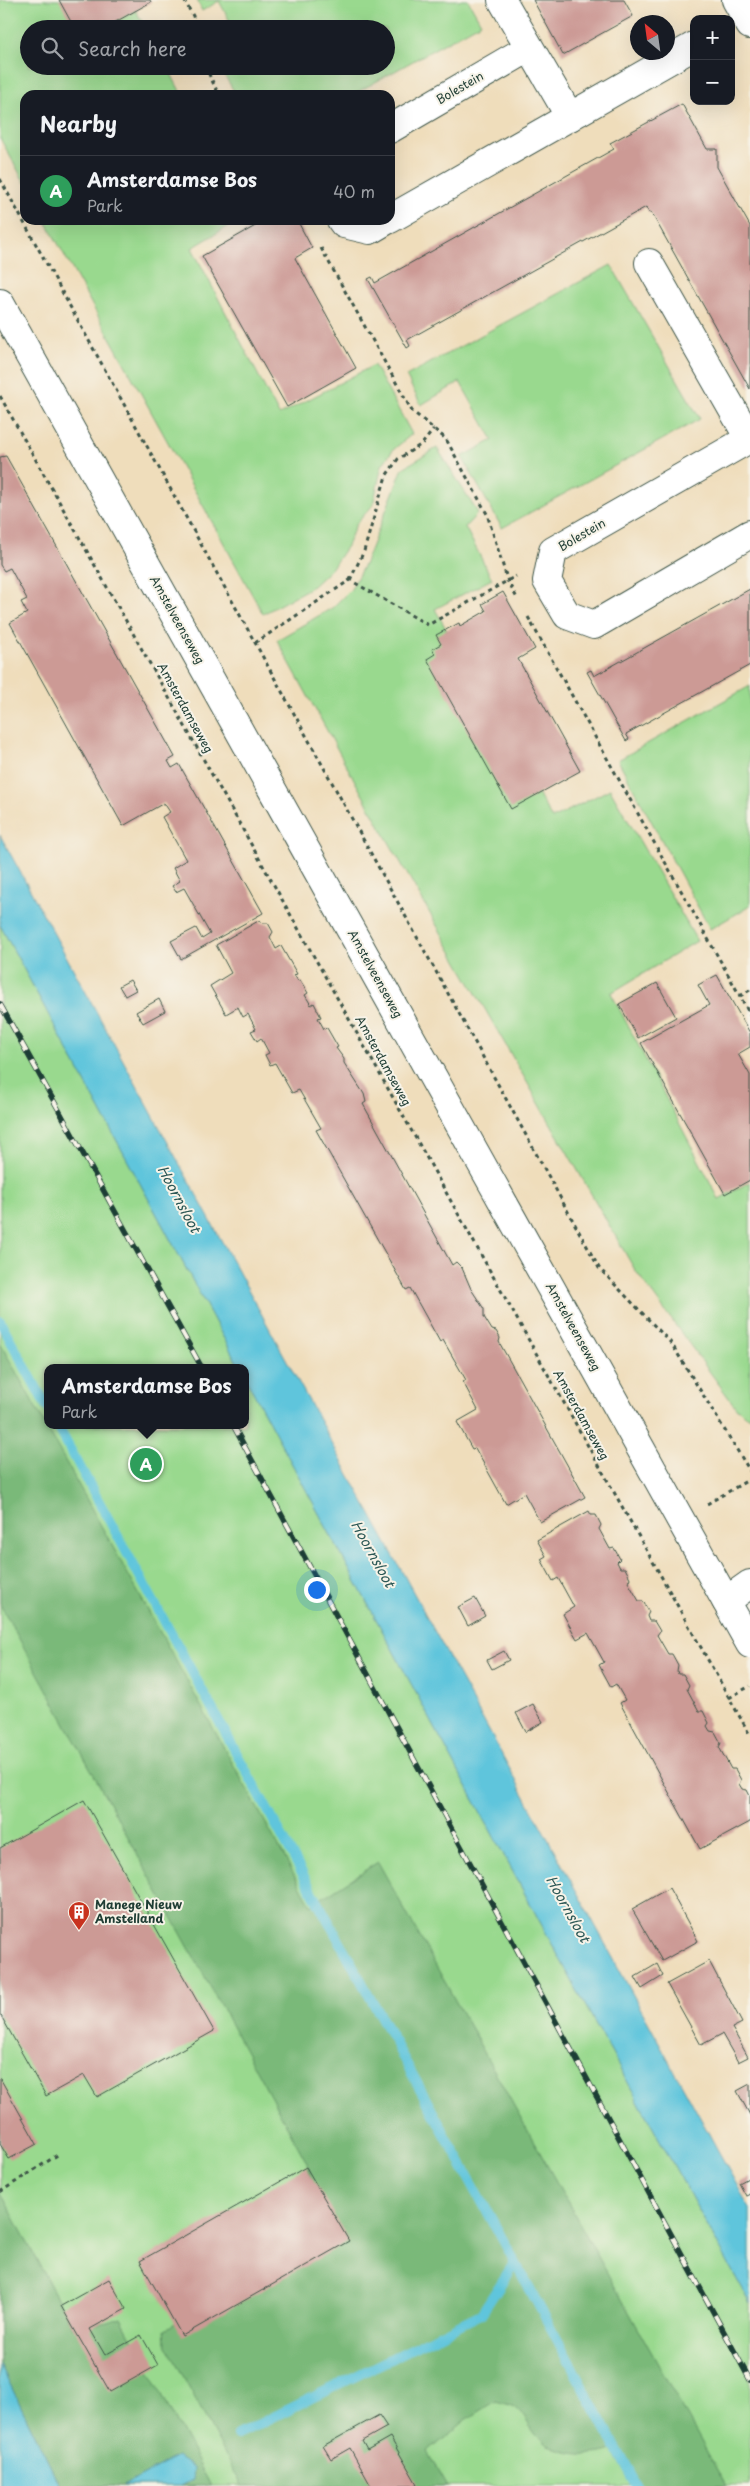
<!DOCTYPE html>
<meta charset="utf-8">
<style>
:root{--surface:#171b24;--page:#242831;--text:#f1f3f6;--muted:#9ea1a6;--line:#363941;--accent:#7c3aed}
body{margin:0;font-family:"Playpen Sans",sans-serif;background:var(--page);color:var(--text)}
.controls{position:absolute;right:15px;top:15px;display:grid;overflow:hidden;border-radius:10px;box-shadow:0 5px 20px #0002}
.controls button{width:45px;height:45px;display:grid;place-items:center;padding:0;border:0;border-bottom:1px solid var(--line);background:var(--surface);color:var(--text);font:25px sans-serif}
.compass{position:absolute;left:630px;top:15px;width:45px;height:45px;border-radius:50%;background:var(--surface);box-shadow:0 5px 20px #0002;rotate:331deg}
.you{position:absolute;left:316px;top:1589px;width:18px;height:18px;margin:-12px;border:4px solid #fff;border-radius:50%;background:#1a73e8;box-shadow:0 0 0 8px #1a73e833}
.badge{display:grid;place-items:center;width:32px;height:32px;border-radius:50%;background:var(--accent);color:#fff;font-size:16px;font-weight:700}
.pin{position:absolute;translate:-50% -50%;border:2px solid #fff;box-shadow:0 1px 5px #0006}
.popup{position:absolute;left:44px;top:1364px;width:205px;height:65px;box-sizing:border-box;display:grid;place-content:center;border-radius:10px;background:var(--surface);filter:drop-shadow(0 1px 4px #0005);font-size:16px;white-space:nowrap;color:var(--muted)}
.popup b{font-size:19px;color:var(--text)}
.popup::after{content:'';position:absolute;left:50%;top:100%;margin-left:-10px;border:10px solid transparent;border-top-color:var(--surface)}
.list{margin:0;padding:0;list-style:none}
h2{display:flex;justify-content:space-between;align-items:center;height:65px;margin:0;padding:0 20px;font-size:21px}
h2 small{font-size:16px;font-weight:400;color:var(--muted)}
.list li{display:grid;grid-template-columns:32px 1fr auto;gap:15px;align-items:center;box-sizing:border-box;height:70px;padding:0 20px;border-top:1px solid var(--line)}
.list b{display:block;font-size:19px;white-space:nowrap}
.list p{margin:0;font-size:16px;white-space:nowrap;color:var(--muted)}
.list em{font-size:16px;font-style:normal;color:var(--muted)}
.icon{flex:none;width:28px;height:28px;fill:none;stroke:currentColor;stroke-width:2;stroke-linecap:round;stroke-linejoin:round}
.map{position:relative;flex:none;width:750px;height:2486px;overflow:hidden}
.search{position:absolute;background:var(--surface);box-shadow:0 5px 20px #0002;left:20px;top:20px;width:375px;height:55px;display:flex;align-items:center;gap:12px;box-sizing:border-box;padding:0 18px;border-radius:28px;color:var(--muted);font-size:19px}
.panel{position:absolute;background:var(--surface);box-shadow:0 5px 20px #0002;left:20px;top:90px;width:375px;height:135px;border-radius:15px}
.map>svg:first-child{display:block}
</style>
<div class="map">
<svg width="750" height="2486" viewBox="0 0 750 2486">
<rect width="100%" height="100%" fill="#f7f3e8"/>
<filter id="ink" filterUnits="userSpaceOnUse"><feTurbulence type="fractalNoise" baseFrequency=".02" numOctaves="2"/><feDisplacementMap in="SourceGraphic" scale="10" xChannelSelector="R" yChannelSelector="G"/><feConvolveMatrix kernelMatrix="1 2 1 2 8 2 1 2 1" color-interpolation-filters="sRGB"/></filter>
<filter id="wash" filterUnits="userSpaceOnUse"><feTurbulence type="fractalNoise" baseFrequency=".0096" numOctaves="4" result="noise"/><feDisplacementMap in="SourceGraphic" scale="20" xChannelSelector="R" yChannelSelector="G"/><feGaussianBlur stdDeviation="1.12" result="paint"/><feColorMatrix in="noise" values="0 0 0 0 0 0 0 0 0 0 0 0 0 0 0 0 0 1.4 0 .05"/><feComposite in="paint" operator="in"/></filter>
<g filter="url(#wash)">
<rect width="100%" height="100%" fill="#efddbb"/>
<g fill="#99d98e" stroke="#5c8b61">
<path d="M0,0H130L146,29H29V66H167L182,95H25V183L0,138Z"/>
<path d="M197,0H468L481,23L352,95H229L234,91L220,68L223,66H386V29H234L219,1L202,11Z"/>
<path d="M45,220H239L192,248L279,415L374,365L412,434L393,450L382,465L373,505L356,524L347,546L331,569L313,586L263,614Z"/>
<path d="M611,265L700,419L502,528L462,457L493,440L460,382L421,405L406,376Z"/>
<path d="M437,448L478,513L465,527L492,579L435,609L552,819L610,789L697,941L611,993L719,1199L750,1182V1418L737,1409L635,1270L382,830L277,640L332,608L351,589L365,563L403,468Z"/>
<path d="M750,686V906L710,929L618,760Z"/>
<path d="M0,925L240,1368H47V1425H245V1377L584,2003L750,2303V2486H0Z"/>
</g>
<g fill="#7ab979" stroke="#4c7b56">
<path d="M0,1343L311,1905L378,1862L726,2486H632L612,2450C591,2458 555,2455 539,2438C530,2429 524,2414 515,2407C510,2404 501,2403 496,2401L466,2420L428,2452L448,2486H242L166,2344L165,2329L332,2236L306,2161L0,1604Z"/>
<path d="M0,2191L73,2328L80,2330L121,2318L211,2486H180L192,2480L177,2457L124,2486H60L0,2364Z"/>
</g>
<g fill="#5fc5dc" stroke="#3f8188">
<path d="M0,835L750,2209V2303L584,2003L245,1377V1368H240L0,925Z"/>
<path d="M0,2364L4,2372L60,2486H0Z"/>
<path d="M177,2457L193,2467L192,2480L180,2486H124Z"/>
</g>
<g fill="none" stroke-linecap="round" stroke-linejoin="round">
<g stroke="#5fc5dc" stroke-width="10">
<path d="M0,1321L47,1407"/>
<path d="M57,1425L515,2262L481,2314L237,2435"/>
<path d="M515,2262L637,2486"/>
</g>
</g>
<g id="blocks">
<g fill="#cc9a95">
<path d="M59,0H150L151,2L103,29H75Z"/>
<path d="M533,0H624L633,16L563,55Z"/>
<path d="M682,104L707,149H717V167L750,226V389L651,212L649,213L646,207L407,340L410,346L407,348L368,279L372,277L375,283L614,149L610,143Z"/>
<path d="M266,220H297L312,248L295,258L356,368L287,407L202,256Z"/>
<path d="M6,456L175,757L168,761L172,768L179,764L263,913L181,959L171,941L196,928L202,939L210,934L184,888L176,892L172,886L180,881L173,868L186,860L162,817L170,812L164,803L123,826L10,623L27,613L21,602L27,599L10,568L4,571L0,565V457Z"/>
<path d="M750,589V665L626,734L629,739L626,741L587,672L591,670L594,676Z"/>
<path d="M503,592L535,649L518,659L580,771L511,809L427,659L435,654L432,649L441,644L436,635L459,623L460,626L486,611L482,604Z"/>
<path d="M260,920L262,923H268L273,932L270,937L276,949L281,946L297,974L294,975L298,981L300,980L308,993L305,995L311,1005L314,1003L321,1017L318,1018L324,1029L327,1028L338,1047L336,1048L344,1059V1063L364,1094L366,1102L363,1104L452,1265L456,1262L462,1268L471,1289L484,1309V1317L492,1330L496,1331L500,1338L499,1342L585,1497L540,1522L524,1493L506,1504L475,1448L472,1449L457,1422L478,1410L463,1382L466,1380L443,1340L440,1342L410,1288L406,1290L316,1130L321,1128L299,1090L292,1093L275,1063L270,1065L265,1055L269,1053L261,1038L257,1041L251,1031L256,1029L248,1014L243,1017L238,1007L226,1014L210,986L231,973L216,945Z"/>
<path d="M717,975L750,1033V1047L738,1054L750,1075V1180L725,1194L641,1043L709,1005L698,985Z"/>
<path d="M130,980L136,990L125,996L119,986Z"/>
<path d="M657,983L676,1017L638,1038L619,1004Z"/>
<path d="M159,999L165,1011L143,1023L136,1012Z"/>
<path d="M589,1511L591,1515H596L601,1525L599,1529L610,1549L614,1548L620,1559L617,1562L620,1568H625L630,1578L628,1582L639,1601H643L649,1612L647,1616L649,1621H654L660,1631L657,1635L668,1654H672L678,1665L677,1671L678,1674H683L689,1685L687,1689L699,1711H703L709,1723L707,1726L710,1731L715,1732L721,1743L719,1747L731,1769H735L741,1780L739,1784L742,1789L747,1790L750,1796V1822L700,1849L620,1703L625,1700L616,1684L611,1687L599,1665L604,1662L588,1633L577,1639L563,1614L574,1607L558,1578L553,1581L541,1559L546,1556L537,1540Z"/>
<path d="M475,1598L485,1616L468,1626L458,1607Z"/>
<path d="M504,1651L509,1660L492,1669L487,1660Z"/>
<path d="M533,1704L543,1722L526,1732L516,1713Z"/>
<path d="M84,1800L214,2031L97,2097L84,2075L46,2096L0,2014V1848Z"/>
<path d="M669,1888L698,1941L662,1961L632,1909Z"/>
<path d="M709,1961L742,2023L732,2028L748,2057L738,2062L722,2034L701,2045L667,1984Z"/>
<path d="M657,1964L663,1976L642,1989L635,1977Z"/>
<path d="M0,2078L37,2144L9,2159L0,2144Z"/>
<path d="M750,2084V2115L737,2091Z"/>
<path d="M306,2167L349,2241L182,2336L140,2261Z"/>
<path d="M750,2177V2194L746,2196L739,2183Z"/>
<path d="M109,2279L126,2309L90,2329L105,2355L141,2335L158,2365L110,2392L61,2306Z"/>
<path d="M379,2415L387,2427L362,2441L367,2450L390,2437L417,2484L413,2486H371L350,2448L331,2459L323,2446Z"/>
</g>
</g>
</g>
<g filter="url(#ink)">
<use href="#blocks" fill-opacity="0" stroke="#3e5548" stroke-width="1"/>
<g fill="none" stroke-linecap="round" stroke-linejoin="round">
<g stroke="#3e5548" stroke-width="30">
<g id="street">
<path d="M502,0L570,117"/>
<path d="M736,0L750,25"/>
<path d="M390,129L529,48"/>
<path d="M390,219L694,46"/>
<path d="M341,220L344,224L370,230L387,220"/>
<path d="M649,263L750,440"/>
<path d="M749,439L553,551L547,581L567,615L594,625L750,534"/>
</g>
</g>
<g stroke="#3e5548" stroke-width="30">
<g id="secondary">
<path d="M0,303L750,1644"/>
<path d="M726,1601L750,1584"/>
</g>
</g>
<g stroke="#3e5548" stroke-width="3" stroke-dasharray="4 4" stroke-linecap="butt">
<path d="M184,0L193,16L196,29"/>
<path d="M205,66L219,95"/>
<path d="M0,179L599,1268L671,1343L750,1471"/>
<path d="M321,248L412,411L446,439L487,514L508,582L517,598"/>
<path d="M0,396L750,1735"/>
<path d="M350,580L364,551L386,476L398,459L422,444L434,429"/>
<path d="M528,617L740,996"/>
<path d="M255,643L350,580L428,625L516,576"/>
<path d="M750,990L740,996L750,1015"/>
<path d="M707,1504L750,1479"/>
<path d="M729,1698L750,1686"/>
<path d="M0,2192L59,2154"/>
</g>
<use href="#street" stroke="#fff" stroke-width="28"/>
<use href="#secondary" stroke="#fff" stroke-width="28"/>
<g stroke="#1f3d34" stroke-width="5.5">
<g id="rail">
<path d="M0,1004L202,1368"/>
<path d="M233,1425L750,2380"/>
</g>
</g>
<use href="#rail" stroke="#f7f3e8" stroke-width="4" stroke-dasharray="11" stroke-linecap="butt"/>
</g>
</g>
<defs>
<g id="building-pin" transform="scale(1.125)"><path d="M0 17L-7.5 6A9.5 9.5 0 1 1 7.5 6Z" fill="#c8321e" stroke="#f7f3e8"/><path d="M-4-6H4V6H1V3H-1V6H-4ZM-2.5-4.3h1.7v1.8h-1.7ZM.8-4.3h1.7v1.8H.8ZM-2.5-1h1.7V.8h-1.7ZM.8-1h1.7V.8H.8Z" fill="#fff"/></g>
</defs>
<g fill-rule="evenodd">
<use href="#building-pin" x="79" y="1912"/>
</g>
<g text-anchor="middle" stroke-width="4" stroke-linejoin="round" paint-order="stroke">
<g font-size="12" fill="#1f3d34" stroke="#f7f3e8">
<text transform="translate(460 88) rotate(-30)" y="4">Bolestein</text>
<text transform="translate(582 535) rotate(-30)" y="4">Bolestein</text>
<text transform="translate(177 620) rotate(61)" y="4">Amstelveenseweg</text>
<text transform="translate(185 708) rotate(61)" y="4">Amsterdamseweg</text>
<text transform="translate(375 974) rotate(61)" y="4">Amstelveenseweg</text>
<text transform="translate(383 1061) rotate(61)" y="4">Amsterdamseweg</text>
<text transform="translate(573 1327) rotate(61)" y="4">Amstelveenseweg</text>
<text transform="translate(581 1415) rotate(61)" y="4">Amsterdamseweg</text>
</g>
<g font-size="12" font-weight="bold" fill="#1f3d34" stroke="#f7f3e8" text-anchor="start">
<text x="95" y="1909">Manege Nieuw<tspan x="95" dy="14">Amstelland</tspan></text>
</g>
<g font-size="14" font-style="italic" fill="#2c5856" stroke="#f7f3e8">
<text transform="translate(179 1199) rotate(62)" y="5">Hoornsloot</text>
<text transform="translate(373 1554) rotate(61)" y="5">Hoornsloot</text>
<text transform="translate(568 1909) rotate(61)" y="5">Hoornsloot</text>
</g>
</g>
</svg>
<div class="controls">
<button>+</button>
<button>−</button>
</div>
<svg class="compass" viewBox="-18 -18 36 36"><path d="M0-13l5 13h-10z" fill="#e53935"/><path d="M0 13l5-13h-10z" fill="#9ea1a6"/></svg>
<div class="you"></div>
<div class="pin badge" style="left:146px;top:1464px;background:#2e9e5b">A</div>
<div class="popup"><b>Amsterdamse Bos</b>Park</div>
<div class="search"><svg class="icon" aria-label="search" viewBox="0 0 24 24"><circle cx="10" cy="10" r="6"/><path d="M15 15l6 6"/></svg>Search here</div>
<section class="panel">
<h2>Nearby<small></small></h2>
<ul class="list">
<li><span class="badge" style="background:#2e9e5b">A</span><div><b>Amsterdamse Bos</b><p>Park</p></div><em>40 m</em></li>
</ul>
</section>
</div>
